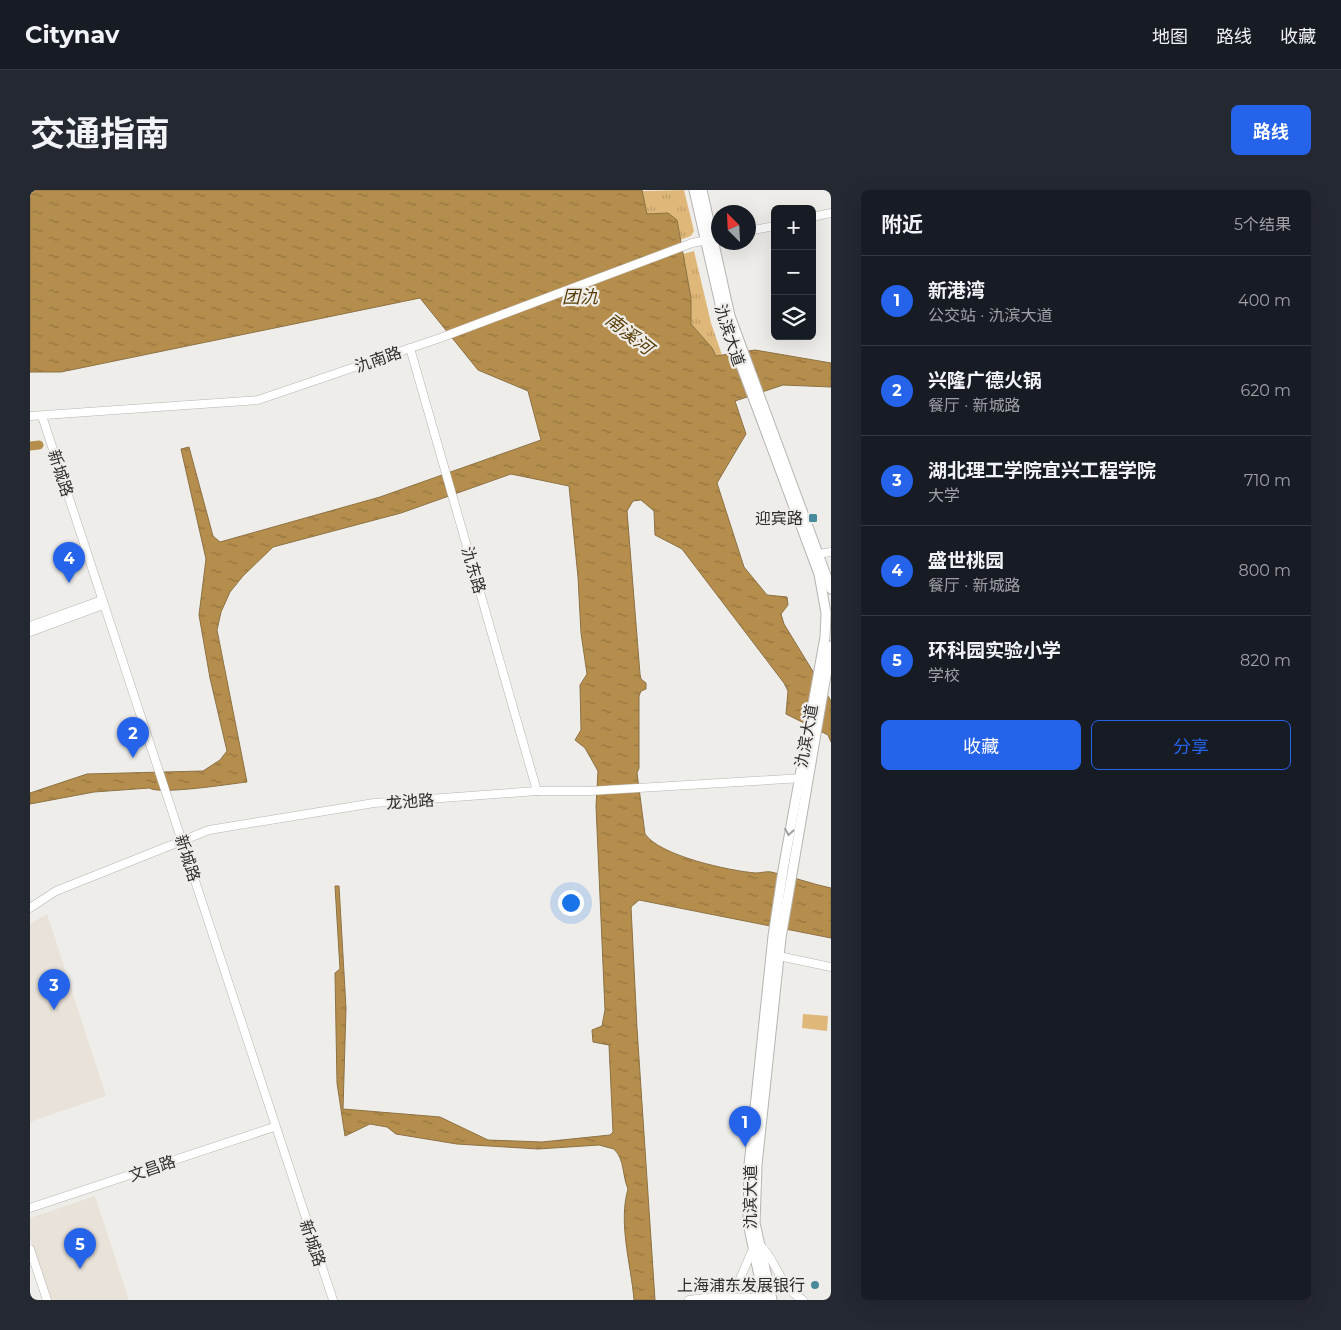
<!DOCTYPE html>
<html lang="zh">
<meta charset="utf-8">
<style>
:root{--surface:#171b24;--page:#242831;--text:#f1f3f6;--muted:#9ea1a6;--line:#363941;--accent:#2563eb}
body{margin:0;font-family:Montserrat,"Noto Sans SC",sans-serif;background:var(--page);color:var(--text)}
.controls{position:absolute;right:15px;top:15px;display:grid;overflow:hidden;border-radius:8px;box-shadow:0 5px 20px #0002}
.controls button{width:45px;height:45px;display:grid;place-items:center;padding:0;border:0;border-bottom:1px solid var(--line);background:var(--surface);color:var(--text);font:25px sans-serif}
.compass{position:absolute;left:681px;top:15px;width:45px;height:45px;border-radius:50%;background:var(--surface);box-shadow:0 5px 20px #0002;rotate:336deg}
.you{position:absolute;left:540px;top:712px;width:18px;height:18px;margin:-12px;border:4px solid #fff;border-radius:50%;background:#1a73e8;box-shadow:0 0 0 8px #1a73e833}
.badge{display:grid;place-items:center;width:32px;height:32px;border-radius:50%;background:var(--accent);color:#fff;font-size:16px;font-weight:700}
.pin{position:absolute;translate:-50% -41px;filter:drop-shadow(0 1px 2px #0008)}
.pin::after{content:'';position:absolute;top:26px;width:18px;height:15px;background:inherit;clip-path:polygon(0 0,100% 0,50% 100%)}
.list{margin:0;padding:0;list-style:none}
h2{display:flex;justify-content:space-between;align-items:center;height:65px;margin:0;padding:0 20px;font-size:21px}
h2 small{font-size:16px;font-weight:400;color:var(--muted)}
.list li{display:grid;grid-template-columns:32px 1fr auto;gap:15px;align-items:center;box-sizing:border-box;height:90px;padding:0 20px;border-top:1px solid var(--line)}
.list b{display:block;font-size:19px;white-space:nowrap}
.list p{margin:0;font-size:16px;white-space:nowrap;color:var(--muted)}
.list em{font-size:16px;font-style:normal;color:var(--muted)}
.actions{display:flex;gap:10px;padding:15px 20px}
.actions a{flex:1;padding:11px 0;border:1px solid var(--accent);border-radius:8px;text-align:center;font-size:18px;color:var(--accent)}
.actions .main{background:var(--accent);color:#fff}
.icon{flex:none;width:28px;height:28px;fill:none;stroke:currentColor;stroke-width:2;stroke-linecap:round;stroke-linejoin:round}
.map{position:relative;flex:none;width:801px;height:1110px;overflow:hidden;border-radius:8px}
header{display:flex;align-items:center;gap:30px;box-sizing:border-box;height:70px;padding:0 25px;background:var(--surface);border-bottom:1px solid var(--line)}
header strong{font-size:24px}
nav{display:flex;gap:28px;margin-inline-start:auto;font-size:18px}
.intro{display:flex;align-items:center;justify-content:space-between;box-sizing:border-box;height:120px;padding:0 30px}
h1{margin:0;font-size:35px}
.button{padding:12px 22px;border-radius:8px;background:var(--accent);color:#fff;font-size:18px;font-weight:700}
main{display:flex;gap:30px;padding:0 30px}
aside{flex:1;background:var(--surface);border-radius:8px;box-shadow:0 5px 20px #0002}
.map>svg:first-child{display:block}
</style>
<header>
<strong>Citynav</strong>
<nav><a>地图</a><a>路线</a><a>收藏</a></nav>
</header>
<div class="intro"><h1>交通指南</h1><a class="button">路线</a></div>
<main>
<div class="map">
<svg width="801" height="1110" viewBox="0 0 801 1110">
<defs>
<pattern id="grass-tufts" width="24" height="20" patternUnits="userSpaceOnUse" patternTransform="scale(1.25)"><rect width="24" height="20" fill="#dfb879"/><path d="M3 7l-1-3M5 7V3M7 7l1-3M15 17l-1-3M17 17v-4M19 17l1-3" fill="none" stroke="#c09e69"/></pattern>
<pattern id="water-ripples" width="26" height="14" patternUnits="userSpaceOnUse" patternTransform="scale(1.25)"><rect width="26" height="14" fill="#b58e4d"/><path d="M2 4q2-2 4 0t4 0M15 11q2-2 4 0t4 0" fill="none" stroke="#947440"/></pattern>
</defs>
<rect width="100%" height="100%" fill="#efedea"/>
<g fill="#e8e2d8">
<path d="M17,724L76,906L0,932V734Z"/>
<path d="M65,1006L99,1110H21L0,1048V1028Z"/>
</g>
<g fill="url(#grass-tufts)">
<path d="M654,0L664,41L661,46L650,50L647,30L617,25L612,1Z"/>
<path d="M664,61L681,133L692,165L686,166L682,158L661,134V108L653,64Z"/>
</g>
<path fill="#dfb879" d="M773,824L798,826L797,841L772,838Z"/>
<path fill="url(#water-ripples)" stroke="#8c7143" d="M0,0H612L617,24L638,23L647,30L661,108V134L682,158L686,166L725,160L801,173V197L753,195L705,211L716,244L687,293L714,377L737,405L757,407L758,415L751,424L754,434L801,511V552L798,545L756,524L758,501L754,493L652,359L625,345L624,321L611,310L603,311L597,321L610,484L611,489L616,493V499L611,501L609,506V578L607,583L615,644C630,666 700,681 726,683C731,683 736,681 741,682C761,686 781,694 801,698V748L609,710L601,717L607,838L625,1110H604C601,1074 588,1033 598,999C592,985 595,970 584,959L569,955L508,959L427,954L366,944L357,937L340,934L315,946L307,893L305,783L310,779L305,696H309L316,818L313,919L410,927L458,950L512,952L580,945L583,942L579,855L563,852L562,840L572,836L575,820L566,616L568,581L555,558L545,550L551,540L550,495L557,484L551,443L548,387L539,296L481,284L371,323L243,357L213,386L200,402L191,422L187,440L217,592C199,594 131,605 119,598L64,602L0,614V603L57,584L173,581L190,570L197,561L180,488L169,425L176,369L151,259L159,257L183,346L190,352L350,307L511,250L498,201L448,180L390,108L31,182H0Z"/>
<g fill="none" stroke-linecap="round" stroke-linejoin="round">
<path stroke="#b58e4d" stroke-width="9" d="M0,256L9,255"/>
<g stroke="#b6b4b1" stroke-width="9">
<g id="secondary">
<path d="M782,27L801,23"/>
<path d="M718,41L745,36"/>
<path d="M380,158L507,601"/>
<path d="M0,226L228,210L410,148L662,53L688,48"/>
<path d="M12,226L303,1110"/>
<path d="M789,364L801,362"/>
<path d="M0,436L72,410"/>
<path d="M0,442L73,415"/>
<path d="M0,718L26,701L179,640L344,613L507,601H559L773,588"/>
<path d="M744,765L801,777"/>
<path d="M0,1018L244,937"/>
<path d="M729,1054C748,1071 747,1095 773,1110"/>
<path d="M0,1059L17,1110"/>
<path d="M683,1106L709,1091L722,1061"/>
<path d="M659,1110L682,1107L739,1108"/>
</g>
</g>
<g stroke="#b6b4b1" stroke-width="11">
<g id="primary">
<path d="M664,0L693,127L789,384L796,423L795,447L753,680L743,746L719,975L718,1033L734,1110"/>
<path d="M672,0L700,126L801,399"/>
<path d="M742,1110L725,1033L727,975L751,748L801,456"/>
</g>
</g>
<use href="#secondary" stroke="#fff" stroke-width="8"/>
<use href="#primary" stroke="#fff" stroke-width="9"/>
</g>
<defs><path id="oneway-chevron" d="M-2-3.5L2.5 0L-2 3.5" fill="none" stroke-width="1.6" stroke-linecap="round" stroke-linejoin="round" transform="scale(1.25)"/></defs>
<use stroke="#a0a0a0" href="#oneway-chevron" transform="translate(759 642) rotate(100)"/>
<g fill="#488a9b" stroke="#efedea" stroke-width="2">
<rect x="778" y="323" width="10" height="10" rx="2.5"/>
<circle cx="785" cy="1095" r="5"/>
</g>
<g text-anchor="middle" stroke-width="4.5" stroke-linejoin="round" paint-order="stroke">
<g font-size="16" fill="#2d2c2b" stroke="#efedea">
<text transform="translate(700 145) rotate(72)" y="6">氿滨大道</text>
<text transform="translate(348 169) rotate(-19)" y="6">氿南路</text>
<text transform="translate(31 283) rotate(72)" y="6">新城路</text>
<text transform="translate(444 380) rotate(74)" y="6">氿东路</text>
<text transform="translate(776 546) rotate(-80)" y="6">氿滨大道</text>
<text transform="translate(380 611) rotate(-4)" y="6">龙池路</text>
<text transform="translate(158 668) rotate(72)" y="6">新城路</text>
<text transform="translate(122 978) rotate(-19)" y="6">文昌路</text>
<text transform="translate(720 1007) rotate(-90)" y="6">氿滨大道</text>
<text transform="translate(283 1053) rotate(71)" y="6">新城路</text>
</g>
<g font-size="16" fill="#2d2c2b" stroke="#efedea" text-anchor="end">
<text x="773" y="334">迎宾路</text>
<text x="775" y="1101">上海浦东发展银行</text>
</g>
<g font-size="18" font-style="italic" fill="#573c04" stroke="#efedea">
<text x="550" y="113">团氿</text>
<text transform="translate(599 144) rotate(38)" y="6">南溪河</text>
</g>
</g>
</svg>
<div class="controls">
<button>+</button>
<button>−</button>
<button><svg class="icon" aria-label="layers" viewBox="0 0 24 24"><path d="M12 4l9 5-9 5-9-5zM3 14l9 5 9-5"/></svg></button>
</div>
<svg class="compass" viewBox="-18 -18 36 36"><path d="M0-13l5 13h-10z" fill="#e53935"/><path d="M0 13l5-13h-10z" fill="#9ea1a6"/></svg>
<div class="you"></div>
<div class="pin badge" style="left:715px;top:957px">1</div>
<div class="pin badge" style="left:103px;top:568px">2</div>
<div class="pin badge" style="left:24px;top:820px">3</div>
<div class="pin badge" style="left:39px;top:393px">4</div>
<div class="pin badge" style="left:50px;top:1079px">5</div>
</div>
<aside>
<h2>附近<small>5个结果</small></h2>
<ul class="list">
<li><span class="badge">1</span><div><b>新港湾</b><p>公交站 · 氿滨大道</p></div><em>400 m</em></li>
<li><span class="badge">2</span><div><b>兴隆广德火锅</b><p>餐厅 · 新城路</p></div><em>620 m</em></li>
<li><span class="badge">3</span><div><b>湖北理工学院宜兴工程学院</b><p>大学</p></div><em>710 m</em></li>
<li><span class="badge">4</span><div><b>盛世桃园</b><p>餐厅 · 新城路</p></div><em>800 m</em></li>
<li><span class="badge">5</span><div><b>环科园实验小学</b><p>学校</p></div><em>820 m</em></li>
</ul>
<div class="actions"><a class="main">收藏</a><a>分享</a></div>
</aside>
</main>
